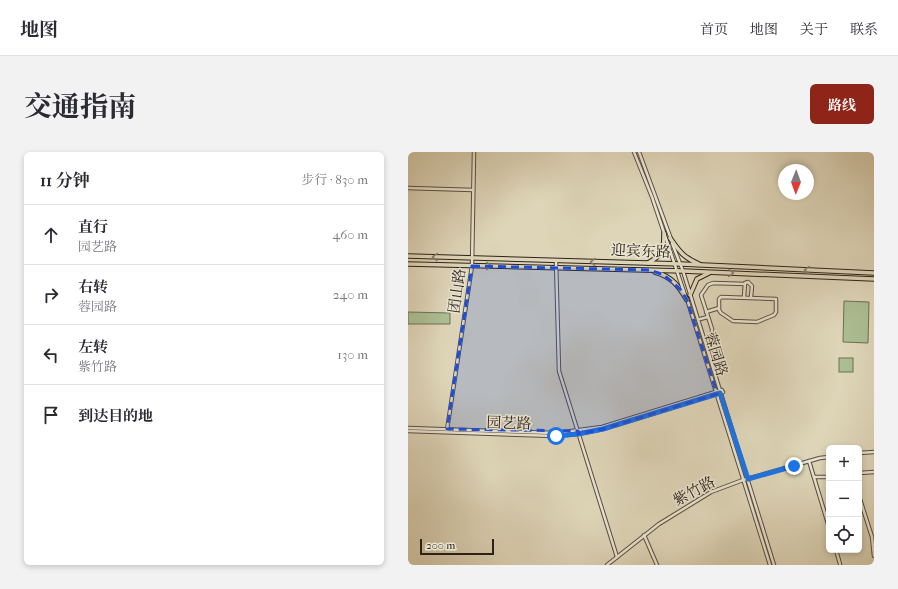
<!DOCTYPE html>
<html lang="zh">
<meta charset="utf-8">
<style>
:root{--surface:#fff;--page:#f2f2f3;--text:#2b2b33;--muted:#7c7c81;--line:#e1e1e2;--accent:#8f2418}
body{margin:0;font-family:"IM FELL French Canon","Noto Serif SC",serif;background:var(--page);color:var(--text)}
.controls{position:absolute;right:12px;bottom:12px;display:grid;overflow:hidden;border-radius:6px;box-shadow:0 2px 6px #0003}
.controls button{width:36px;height:36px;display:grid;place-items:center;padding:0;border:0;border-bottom:1px solid var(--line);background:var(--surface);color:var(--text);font:20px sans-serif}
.compass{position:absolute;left:370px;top:12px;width:36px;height:36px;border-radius:50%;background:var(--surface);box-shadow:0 2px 6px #0003;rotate:181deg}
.scale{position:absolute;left:12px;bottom:10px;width:74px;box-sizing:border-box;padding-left:4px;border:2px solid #2d221a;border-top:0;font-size:11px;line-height:14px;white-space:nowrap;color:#2d221a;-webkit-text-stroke:3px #eae4d1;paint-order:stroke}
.stop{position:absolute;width:12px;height:12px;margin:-9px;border:3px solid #1a73e8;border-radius:50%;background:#fff}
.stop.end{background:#1a73e8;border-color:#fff;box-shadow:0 1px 4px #0008}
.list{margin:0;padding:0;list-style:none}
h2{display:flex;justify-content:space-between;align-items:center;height:52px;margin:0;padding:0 16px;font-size:17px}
h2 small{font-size:13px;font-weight:400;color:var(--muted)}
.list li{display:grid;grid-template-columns:26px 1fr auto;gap:12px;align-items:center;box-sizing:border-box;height:60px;padding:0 16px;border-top:1px solid var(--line)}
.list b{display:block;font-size:15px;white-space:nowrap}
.list p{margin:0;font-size:13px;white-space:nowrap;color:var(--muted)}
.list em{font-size:13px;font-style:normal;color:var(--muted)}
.icon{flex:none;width:22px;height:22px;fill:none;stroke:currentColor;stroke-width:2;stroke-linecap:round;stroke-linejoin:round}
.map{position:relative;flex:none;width:466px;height:413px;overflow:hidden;border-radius:6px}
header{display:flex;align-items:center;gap:24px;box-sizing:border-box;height:56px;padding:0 20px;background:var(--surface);border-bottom:1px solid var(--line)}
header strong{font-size:19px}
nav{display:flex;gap:22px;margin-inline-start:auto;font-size:14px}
.intro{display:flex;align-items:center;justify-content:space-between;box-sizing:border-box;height:96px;padding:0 24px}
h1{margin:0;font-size:28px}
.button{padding:10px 18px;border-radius:6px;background:var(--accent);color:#fff;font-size:14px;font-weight:700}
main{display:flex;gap:24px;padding:0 24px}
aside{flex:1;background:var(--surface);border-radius:6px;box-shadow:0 2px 6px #0003}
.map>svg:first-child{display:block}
</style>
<header>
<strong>地图</strong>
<nav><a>首页</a><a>地图</a><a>关于</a><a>联系</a></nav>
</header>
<div class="intro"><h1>交通指南</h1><a class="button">路线</a></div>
<main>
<aside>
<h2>11 分钟<small>步行 · 830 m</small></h2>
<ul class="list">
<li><svg class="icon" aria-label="ahead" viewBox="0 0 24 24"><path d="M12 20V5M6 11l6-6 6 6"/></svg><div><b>直行</b><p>园艺路</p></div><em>460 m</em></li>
<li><svg class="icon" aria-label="right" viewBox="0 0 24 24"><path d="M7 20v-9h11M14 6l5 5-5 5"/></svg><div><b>右转</b><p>蓉园路</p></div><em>240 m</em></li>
<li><svg class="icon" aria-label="left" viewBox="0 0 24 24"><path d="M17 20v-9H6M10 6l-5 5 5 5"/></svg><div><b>左转</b><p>紫竹路</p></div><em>130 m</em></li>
<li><svg class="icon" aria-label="arrive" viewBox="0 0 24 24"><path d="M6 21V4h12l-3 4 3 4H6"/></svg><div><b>到达目的地</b></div></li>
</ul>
</aside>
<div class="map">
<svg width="466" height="413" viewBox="0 0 466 413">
<rect width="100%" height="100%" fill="#ded5b8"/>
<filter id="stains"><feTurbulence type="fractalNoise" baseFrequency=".005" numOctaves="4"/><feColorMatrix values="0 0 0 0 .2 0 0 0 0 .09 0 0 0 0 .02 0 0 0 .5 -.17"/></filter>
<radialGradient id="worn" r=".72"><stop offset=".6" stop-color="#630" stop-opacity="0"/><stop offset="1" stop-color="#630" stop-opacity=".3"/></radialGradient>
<g fill="#acbe93" stroke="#6c7056">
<path d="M436,149L461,150L460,191L435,190Z"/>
<path d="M0,160L42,161V172H0Z"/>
<rect x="431" y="206" width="14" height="14"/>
</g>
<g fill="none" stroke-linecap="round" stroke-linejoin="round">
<g stroke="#594f42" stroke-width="4.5">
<g id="minor">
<path d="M226,0L244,45L277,143"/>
<path d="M231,0L263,87"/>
<path d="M0,36L65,38"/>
<path d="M264,91L275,119L366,413"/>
<path d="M148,109L151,219L209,405"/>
<path d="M313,145L368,147V160L366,163L349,170L325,169L313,161L311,158V147Z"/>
<path d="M336,145L337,131L340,130L344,134L343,145"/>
<path d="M279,147L362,413"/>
<path d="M298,160L311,156"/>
<path d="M292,167L300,165"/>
<path d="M298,185L304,184V177L293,143L300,133L305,131L337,132"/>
<path d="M0,276L148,281L194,275L314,238"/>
<path d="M39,278L64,114L66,0"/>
<path d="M0,279L148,284L170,282L195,277L315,240"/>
<path d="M451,301L466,300"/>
<path d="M401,309L421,375"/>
<path d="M451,321L466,320"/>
<path d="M406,325H421"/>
<path d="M451,344L464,385L466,404"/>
<path d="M236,383L249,413"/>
<path d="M428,398L432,412"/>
<path d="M199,413L251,372L303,340L335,328L412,306L421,305"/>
</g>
</g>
<g stroke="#2d221a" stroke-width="5.5">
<g id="highway">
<path d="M262,86C272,100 275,105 291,112"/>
<path d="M0,104L273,112L466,121"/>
<path d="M240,111C255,103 256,97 256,81"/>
<path d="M0,112L275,119L466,127"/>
<path d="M247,120C264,125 270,133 279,148"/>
<path d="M282,143L289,127L301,121"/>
</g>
</g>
<use href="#minor" stroke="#eae4d1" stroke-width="2.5"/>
<use href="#highway" stroke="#ded5b8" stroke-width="3.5"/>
</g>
<defs><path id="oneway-chevron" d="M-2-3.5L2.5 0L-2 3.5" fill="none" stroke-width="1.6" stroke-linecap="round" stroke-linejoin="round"/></defs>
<g stroke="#867c69">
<use href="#oneway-chevron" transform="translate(27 105) rotate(-178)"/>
<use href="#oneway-chevron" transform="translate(185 110) rotate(-178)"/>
<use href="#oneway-chevron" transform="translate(81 114) rotate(1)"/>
<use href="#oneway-chevron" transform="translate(399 118) rotate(-178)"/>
<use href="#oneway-chevron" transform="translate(323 121) rotate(3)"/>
</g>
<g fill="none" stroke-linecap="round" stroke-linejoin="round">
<path stroke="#1a73e8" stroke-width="5" d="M148,284L170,282L195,277L312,241L340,327L386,314"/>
</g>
<path fill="#1d4ed8" fill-opacity="0.2" stroke="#1d4ed8" stroke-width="3" stroke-dasharray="8 5" stroke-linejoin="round" d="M64,114L242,118L256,123L272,137L279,148L309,242L195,277L170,282V279L39,277Z"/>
<g text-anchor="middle" stroke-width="3" stroke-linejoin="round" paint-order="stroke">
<g font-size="15" fill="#2d221a" stroke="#eae4d1">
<text transform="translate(233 99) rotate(2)" y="5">迎宾东路</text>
<text transform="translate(49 139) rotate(-82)" y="5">团山路</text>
<text transform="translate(308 202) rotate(73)" y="5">蓉园路</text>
<text transform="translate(101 271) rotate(2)" y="5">园艺路</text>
<text transform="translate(286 339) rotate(-28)" y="5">紫竹路</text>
</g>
</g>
<rect width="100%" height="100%" filter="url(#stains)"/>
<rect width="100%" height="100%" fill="url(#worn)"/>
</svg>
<div class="controls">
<button>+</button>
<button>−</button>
<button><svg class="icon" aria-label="locate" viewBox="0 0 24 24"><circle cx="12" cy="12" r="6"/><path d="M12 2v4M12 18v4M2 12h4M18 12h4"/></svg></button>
</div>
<svg class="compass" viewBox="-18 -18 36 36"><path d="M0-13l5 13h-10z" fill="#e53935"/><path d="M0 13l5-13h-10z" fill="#7c7c81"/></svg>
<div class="scale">200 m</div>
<div class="stop" style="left:148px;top:284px"></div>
<div class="stop end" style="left:386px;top:314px"></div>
</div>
</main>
